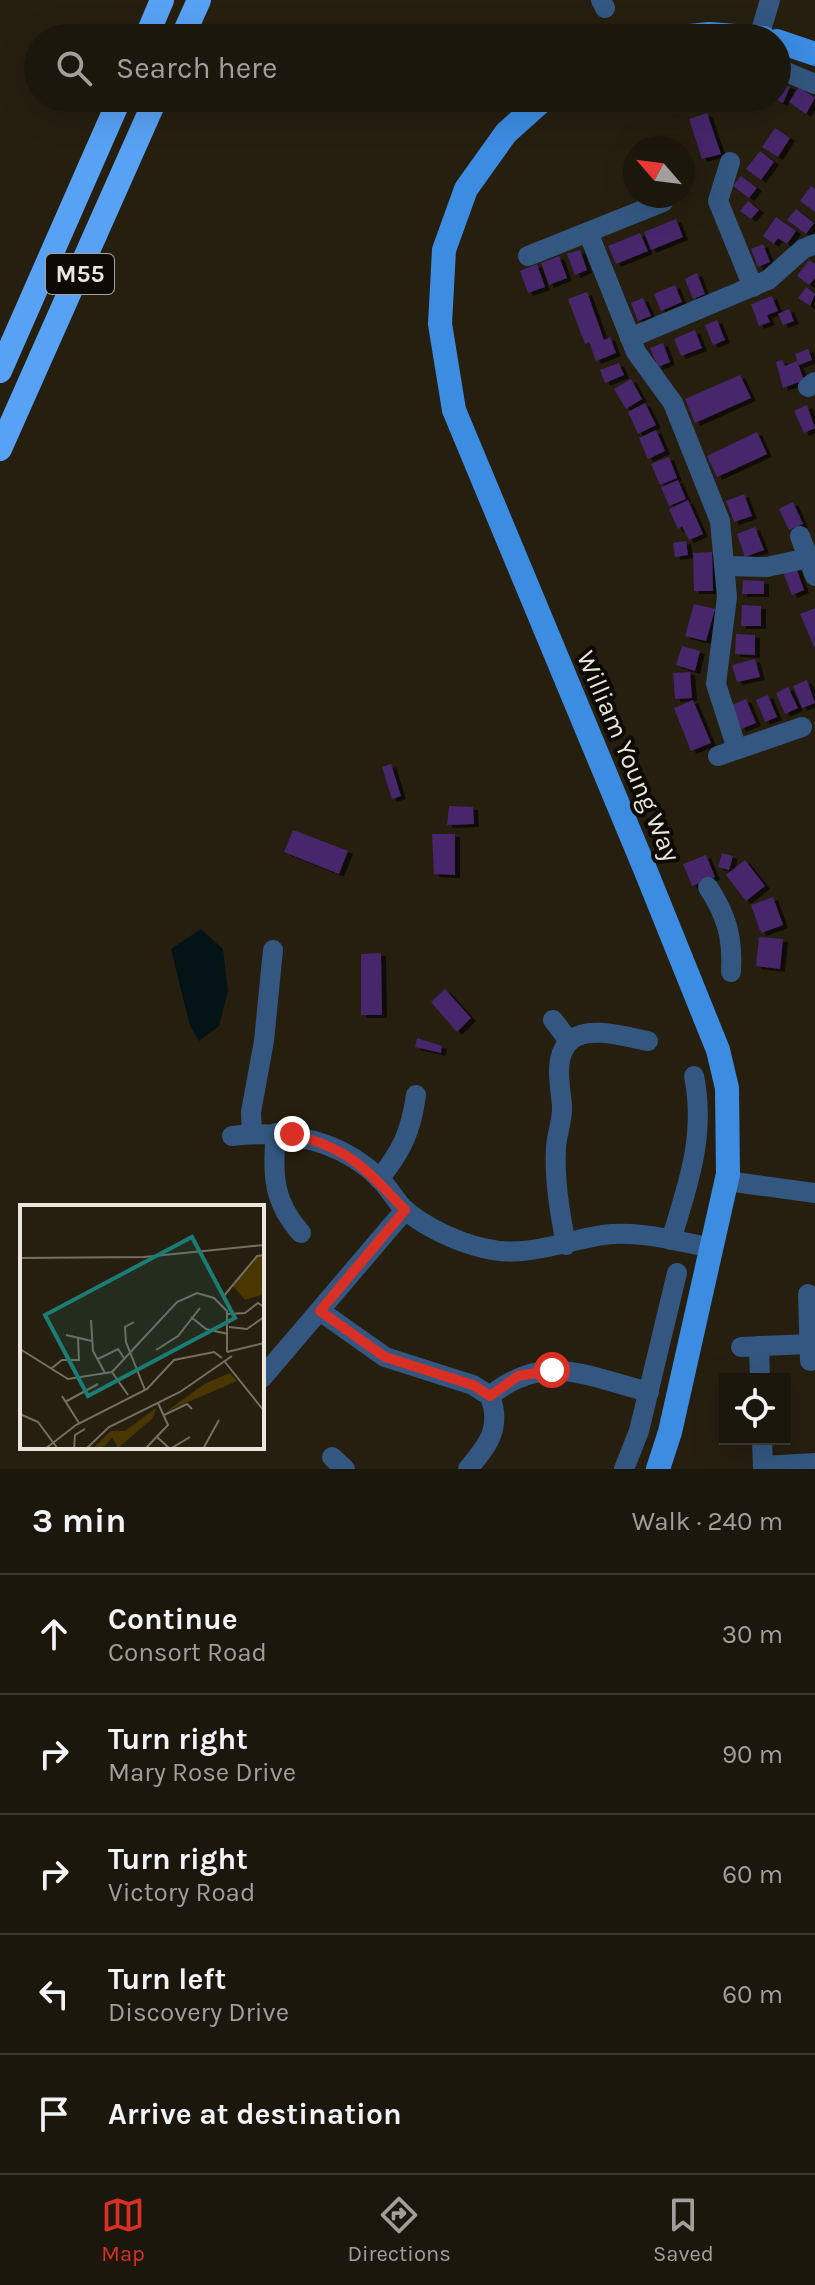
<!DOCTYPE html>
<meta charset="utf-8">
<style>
:root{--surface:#1c170c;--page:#29241a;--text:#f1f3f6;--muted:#a09f9d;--line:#3a362d;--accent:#d93025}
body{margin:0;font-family:Karla,sans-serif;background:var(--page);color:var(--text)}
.controls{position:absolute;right:24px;bottom:24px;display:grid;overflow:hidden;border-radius:0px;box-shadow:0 8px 32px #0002}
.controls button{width:72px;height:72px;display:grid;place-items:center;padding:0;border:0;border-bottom:2px solid var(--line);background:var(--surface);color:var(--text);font:40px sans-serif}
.compass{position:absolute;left:623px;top:136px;width:72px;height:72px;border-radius:50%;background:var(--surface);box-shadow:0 8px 32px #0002;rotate:298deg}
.stop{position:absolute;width:24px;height:24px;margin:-18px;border:6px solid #d93025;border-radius:50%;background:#fff}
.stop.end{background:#d93025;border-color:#fff;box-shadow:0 2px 8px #0008}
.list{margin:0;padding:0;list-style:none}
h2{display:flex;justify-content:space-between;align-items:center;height:104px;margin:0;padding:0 32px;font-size:34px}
h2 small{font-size:26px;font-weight:400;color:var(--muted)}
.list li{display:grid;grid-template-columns:52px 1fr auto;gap:24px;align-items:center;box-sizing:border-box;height:120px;padding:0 32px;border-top:2px solid var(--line)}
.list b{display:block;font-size:30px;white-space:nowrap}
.list p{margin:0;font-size:26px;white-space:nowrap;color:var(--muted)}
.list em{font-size:26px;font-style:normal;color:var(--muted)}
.icon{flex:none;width:44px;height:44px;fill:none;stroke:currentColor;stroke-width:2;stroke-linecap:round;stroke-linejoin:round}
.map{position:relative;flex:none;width:815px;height:1469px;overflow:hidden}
.search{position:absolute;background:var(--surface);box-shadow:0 8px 32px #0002;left:24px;right:24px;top:24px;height:88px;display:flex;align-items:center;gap:20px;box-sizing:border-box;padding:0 28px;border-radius:44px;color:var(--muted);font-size:30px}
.sheet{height:704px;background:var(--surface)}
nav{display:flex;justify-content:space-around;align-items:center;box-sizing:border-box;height:112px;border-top:2px solid var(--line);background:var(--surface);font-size:22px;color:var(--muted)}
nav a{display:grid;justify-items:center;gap:4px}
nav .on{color:var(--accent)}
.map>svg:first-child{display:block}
</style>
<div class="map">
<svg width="815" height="1469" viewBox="0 0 815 1469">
<defs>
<filter id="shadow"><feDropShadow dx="5" dy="3" stdDeviation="0" flood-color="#0009"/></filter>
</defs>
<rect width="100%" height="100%" fill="#261f10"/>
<path fill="#031316" d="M201,929L223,949L228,991L219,1026L199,1041L190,1026L171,949Z"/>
<g fill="#47256c" filter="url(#shadow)">
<path d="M777,81L790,87L783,103L777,100Z"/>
<path d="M799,87L815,98L806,114L789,102Z"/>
<path d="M707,113L721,154L702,159L689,119Z"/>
<path d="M775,128L790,138L778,157L762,147Z"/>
<path d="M760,151L774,162L761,180L746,169Z"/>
<path d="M741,176L757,188L749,198L733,186Z"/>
<path d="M811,186L815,189V212L800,201Z"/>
<path d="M748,201L759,210L751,219L740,211Z"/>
<path d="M796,209L814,223L806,234L787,220Z"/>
<path d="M776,217L796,231L787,244L778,238L774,244L763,236Z"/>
<path d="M676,219L683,237L651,250L644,232Z"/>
<path d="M640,233L648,251L616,264L608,246Z"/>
<path d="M763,244L770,262L758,267L751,249Z"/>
<path d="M580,250L587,270L575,275L567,254Z"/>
<path d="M559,256L567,278L549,285L541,263Z"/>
<path d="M809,260L815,264V278L809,285L797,276Z"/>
<path d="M537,264L545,287L528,293L520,271Z"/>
<path d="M697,273L705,294L693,299L685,279Z"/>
<path d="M675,285L682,302L661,311L654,294Z"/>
<path d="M806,287L815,294L810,306L798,298Z"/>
<path d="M587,292L604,340L610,337L616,353L596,361L589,342L585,344L568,299Z"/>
<path d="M772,296L778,311L767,315L770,322L759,326L751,304Z"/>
<path d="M643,298L651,316L638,321L631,303Z"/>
<path d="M789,309L794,321L783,325L778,314Z"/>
<path d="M717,320L725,340L713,345L705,325Z"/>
<path d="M695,330L702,348L681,356L674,339Z"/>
<path d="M663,343L670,362L658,367L650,348Z"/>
<path d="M808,349L812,360L799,365L795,354Z"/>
<path d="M782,360L785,366L797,361L804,380L783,388L776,362Z"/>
<path d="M619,363L624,375L605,383L600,370Z"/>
<path d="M740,375L751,398L695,423L685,399Z"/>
<path d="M631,379L642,399L626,409L614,389Z"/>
<path d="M645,403L656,425L638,434L628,412Z"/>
<path d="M807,405L815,428L804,433L794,411Z"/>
<path d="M656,430L665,451L648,459L639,438Z"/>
<path d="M757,432L767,454L717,477L707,456Z"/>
<path d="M669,457L677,478L660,485L651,464Z"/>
<path d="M678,480L686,499L669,506L661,487Z"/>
<path d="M744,494L752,516L734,522L726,501Z"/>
<path d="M688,500L703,534L689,540L682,526L678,529L669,509Z"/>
<path d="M793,502L803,524L789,530L779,509Z"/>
<path d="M755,527L764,550L745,557L737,534Z"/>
<path d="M686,541L688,555L675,557L673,543Z"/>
<path d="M712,552L713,591H694L693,553Z"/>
<path d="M796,567L804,590L792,595L783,572Z"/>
<path d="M743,580L764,581V594H742Z"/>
<path d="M694,604L715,609L706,641L685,636Z"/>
<path d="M742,605L761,606V626H741Z"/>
<path d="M815,608V649L800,614Z"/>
<path d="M736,634L755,635V655L735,654Z"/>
<path d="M682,646L700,651L695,671L676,665Z"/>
<path d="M755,659L760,677L737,682L732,665Z"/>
<path d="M690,672L692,698L675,699L673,673Z"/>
<path d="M807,680L815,703L802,708L793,686Z"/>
<path d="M788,687L798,708L785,714L776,693Z"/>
<path d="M768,695L777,717L765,722L756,700Z"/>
<path d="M746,699L756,723L741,729L732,705Z"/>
<path d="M693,700L711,743L691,751L674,708Z"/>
<path d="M391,764L401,796L392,799L382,767Z"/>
<path d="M449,806L473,807L474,824L447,825Z"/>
<path d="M293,830L348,851L339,874L284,852Z"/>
<path d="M432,834H455V875L434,874Z"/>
<path d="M722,853L733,856L729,870L718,867Z"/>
<path d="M706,855L715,877L692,886L683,864Z"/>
<path d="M745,860L765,886L746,901L726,875Z"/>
<path d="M773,897L783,925L761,933L751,905Z"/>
<path d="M759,937L783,939L780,969L756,966Z"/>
<path d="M381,953L382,1015H361V954Z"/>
<path d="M445,989L471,1018L457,1032L431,1002Z"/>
<path d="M417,1038L442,1046L441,1053L415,1047Z"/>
</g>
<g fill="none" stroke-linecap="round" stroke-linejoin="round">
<g stroke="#335781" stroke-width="20">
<path d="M601,0L605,8"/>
<path d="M759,37L770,0"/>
<path d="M777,68L815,84"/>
<path d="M730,162L718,201L753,287"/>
<path d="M588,232L636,352L673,403L720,521L727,597L716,684L737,749"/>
<path d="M528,256L663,202"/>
<path d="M630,338L768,280L803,249L815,244"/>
<path d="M808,387L815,382"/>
<path d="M800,536L815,576"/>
<path d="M727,566L767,567L808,558"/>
<path d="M718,756L802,727"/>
<path d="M708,887C727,916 733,938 731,972"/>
<path d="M553,1020L569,1041"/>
<path d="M276,1133C272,1174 273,1202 301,1233"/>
<path d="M252,1134L251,1112L264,1041L273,950"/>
<path d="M232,1136C286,1130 339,1139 379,1178C388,1187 394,1198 402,1207C422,1226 457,1242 483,1248C525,1259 563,1241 603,1235C639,1230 677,1241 712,1248"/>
<path d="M379,1179C402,1151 411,1131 416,1095"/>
<path d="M727,1181L815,1193"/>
<path d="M671,1240C688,1185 706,1135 694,1076"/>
<path d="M566,1245C560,1213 554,1180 556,1147C557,1133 563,1119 562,1105C560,1085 553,1055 571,1040C588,1025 627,1037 648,1041"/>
<path d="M808,1294L810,1361"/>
<path d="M320,1311L385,1357L473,1385L490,1396C502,1428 488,1445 468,1469"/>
<path d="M759,1346L760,1379"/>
<path d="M741,1347L810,1344"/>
<path d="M262,1378L405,1210"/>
<path d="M490,1396C544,1351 588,1377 649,1392"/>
<path d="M762,1439L763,1469"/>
<path d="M332,1457L345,1469"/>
<path d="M763,1466L815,1463"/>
<path d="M624,1469L639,1431L677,1273"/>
</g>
<g stroke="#3c8ce2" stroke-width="24">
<path d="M672,38L709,34L764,38"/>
<path d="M777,41L815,54"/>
<path d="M545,98L506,133L466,189L444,250L440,324L454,410L645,869L718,1050L727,1088L728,1174L670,1432L658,1469"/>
</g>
<g stroke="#58a2f5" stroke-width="24">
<path d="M146,38L162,0"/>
<path d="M182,38L199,0"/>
<path d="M0,371L120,98"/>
<path d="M0,449L156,98"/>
</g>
</g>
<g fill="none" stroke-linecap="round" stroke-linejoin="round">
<path stroke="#d93025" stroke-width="10" d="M292,1134C350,1149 365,1168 405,1210L320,1311L385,1357L473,1385L490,1396L518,1376L552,1370"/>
</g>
<g text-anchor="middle" stroke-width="8" stroke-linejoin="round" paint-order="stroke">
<rect fill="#0d0a04" stroke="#a8a49b" stroke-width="2" x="46" y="254" width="68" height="40" rx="6"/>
<g font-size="24" font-weight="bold" fill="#ebe6dc">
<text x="80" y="282">M55</text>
</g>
<g font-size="26" fill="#ebe6dc" stroke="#0d0a04">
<text transform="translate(629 756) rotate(67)" y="9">William Young Way</text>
</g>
</g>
<g transform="translate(20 1205)">
<rect width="244" height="244" fill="#261f10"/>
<path d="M237,51H244V89L225,95L213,81ZM210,168L217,176L147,206L186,178ZM136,203L133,213L98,243L92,232L85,241L72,244L91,226H105Z" fill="#4a3600"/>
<path fill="none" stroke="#756f62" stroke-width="2" d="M0,53L124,52L244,40M203,92L237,51L244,50M208,109L225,108L238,98L244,102M171,112L186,124L208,129M71,115L73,146L85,168M114,117L105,122L106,137L125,185M209,122L227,124L244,112M46,130L72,136M0,144L48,174L92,167L157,97L177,88L194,93L207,106V147M136,145L158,131L180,103M207,147L244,138M78,154L98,144L104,153M205,157L244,206M32,163L42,155H59L58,133M92,167L108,190M42,191L59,218M45,197L78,179M0,209L18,217L38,244M144,210L167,199L172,204M136,231L150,244L170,232M25,244L56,220L127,184L154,155L194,147L202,153M54,244L55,230L65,224M66,244L89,222L160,187L212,151M125,244L148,220L138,198M183,244L199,215"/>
<path fill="#1a7c74" fill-opacity="0.15" stroke="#1a7c74" stroke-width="4" d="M172,32L215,113L68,191L25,110Z"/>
<rect width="244" height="244" fill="none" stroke="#ebe6dc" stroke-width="4"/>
</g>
</svg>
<div class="controls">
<button><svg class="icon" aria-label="locate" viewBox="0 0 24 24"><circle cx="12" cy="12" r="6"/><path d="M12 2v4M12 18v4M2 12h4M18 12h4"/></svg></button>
</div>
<svg class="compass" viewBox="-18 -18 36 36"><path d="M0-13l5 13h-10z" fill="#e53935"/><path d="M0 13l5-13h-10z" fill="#a09f9d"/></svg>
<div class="stop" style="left:552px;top:1370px"></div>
<div class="stop end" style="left:292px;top:1134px"></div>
<div class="search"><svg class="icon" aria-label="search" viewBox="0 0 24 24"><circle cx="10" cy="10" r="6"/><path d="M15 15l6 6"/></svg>Search here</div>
</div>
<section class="sheet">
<h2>3 min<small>Walk · 240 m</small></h2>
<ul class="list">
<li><svg class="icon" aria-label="ahead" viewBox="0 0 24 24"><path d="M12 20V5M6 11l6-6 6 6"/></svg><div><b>Continue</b><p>Consort Road</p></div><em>30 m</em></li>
<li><svg class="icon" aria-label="right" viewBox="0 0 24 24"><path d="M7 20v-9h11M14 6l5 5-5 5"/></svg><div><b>Turn right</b><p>Mary Rose Drive</p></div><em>90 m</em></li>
<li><svg class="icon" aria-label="right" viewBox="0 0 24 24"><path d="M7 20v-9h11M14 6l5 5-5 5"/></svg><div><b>Turn right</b><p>Victory Road</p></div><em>60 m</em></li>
<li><svg class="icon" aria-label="left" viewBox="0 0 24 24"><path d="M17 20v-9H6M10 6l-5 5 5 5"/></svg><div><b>Turn left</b><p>Discovery Drive</p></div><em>60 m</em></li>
<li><svg class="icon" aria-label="arrive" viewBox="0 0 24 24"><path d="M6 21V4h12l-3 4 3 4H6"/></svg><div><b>Arrive at destination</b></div></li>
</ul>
</section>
<nav>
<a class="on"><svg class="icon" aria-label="map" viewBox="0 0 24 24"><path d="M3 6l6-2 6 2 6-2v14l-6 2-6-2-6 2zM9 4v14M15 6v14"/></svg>Map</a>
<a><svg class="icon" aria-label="directions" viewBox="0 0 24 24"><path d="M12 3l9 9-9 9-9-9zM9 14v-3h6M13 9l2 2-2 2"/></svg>Directions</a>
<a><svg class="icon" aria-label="saved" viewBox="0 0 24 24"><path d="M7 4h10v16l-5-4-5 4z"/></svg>Saved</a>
</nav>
